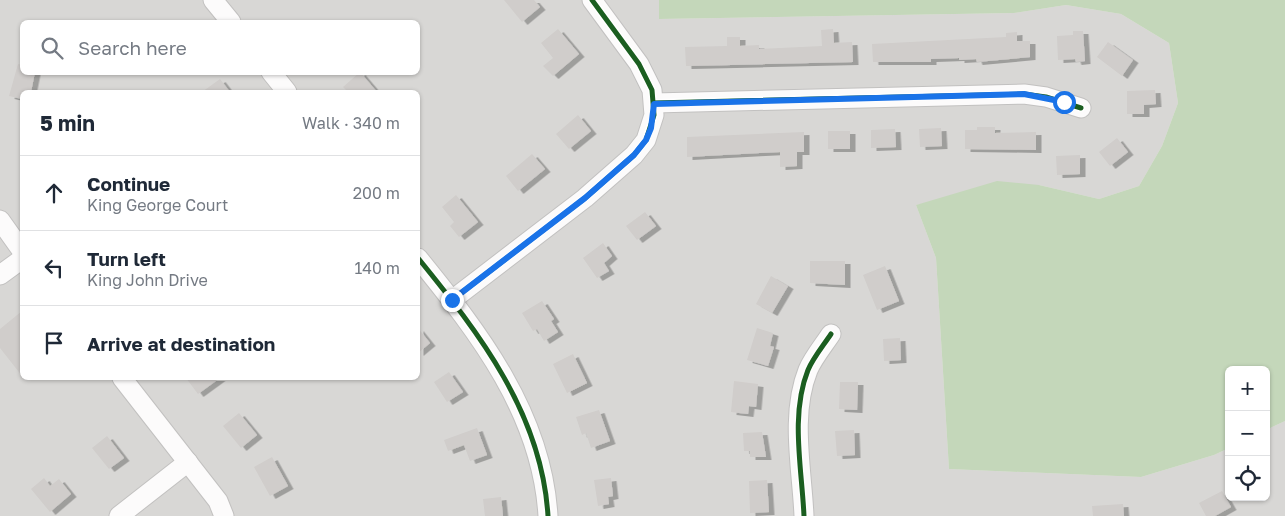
<!DOCTYPE html>
<meta charset="utf-8">
<style>
:root{--surface:#fff;--page:#f2f2f3;--text:#1f2937;--muted:#747a83;--line:#e0e1e3}
body{margin:0;font-family:"Golos Text",sans-serif;background:var(--page);color:var(--text)}
.controls{position:absolute;right:15px;bottom:15px;display:grid;overflow:hidden;border-radius:8px;box-shadow:0 1px 4px #0004}
.controls button{width:45px;height:45px;display:grid;place-items:center;padding:0;border:0;border-bottom:1px solid var(--line);background:var(--surface);color:var(--text);font:25px sans-serif}
.stop{position:absolute;width:15px;height:15px;margin:-11px;border:4px solid #1a73e8;border-radius:50%;background:#fff}
.stop.end{background:#1a73e8;border-color:#fff;box-shadow:0 1px 5px #0008}
.list{margin:0;padding:0;list-style:none}
h2{display:flex;justify-content:space-between;align-items:center;height:65px;margin:0;padding:0 20px;font-size:21px}
h2 small{font-size:16px;font-weight:400;color:var(--muted)}
.list li{display:grid;grid-template-columns:32px 1fr auto;gap:15px;align-items:center;box-sizing:border-box;height:75px;padding:0 20px;border-top:1px solid var(--line)}
.list b{display:block;font-size:19px;white-space:nowrap}
.list p{margin:0;font-size:16px;white-space:nowrap;color:var(--muted)}
.list em{font-size:16px;font-style:normal;color:var(--muted)}
.icon{flex:none;width:28px;height:28px;fill:none;stroke:currentColor;stroke-width:2;stroke-linecap:round;stroke-linejoin:round}
.map{position:relative;flex:none;width:1285px;height:516px;overflow:hidden}
.search{position:absolute;background:var(--surface);box-shadow:0 1px 4px #0004;left:20px;top:20px;width:400px;height:55px;display:flex;align-items:center;gap:12px;box-sizing:border-box;padding:0 18px;border-radius:8px;color:var(--muted);font-size:19px}
.panel{position:absolute;background:var(--surface);box-shadow:0 1px 4px #0004;left:20px;top:90px;width:400px;height:290px;border-radius:8px}
.map>svg:first-child{display:block}
</style>
<div class="map">
<svg width="1285" height="516" viewBox="0 0 1285 516">
<defs>
<filter id="shadow"><feDropShadow dx="5.5" dy="3" stdDeviation="0" flood-color="#0004"/></filter>
</defs>
<rect width="100%" height="100%" fill="#e9e7e4"/>
<path fill="#d8d7d5" fill-rule="evenodd" d="M0,0H659L660,19L1014,13L1066,5L1121,14L1169,43L1178,103L1162,146L1139,186L1099,199L1039,185L916,205L936,258L949,469L1141,477L1214,455L1229,448V497H1266V430L1285,421V516H0ZM22,22H418V72H22ZM22,92H418V378H22Z"/>
<path fill="#c4d7ba" d="M659,0H1285V421L1266,430V370H1229V448L1214,455L1141,477L949,469L936,258L916,205L997,181L1039,185L1099,199L1139,186L1162,146L1178,103L1169,43L1121,14L1066,5L1014,13L659,19Z"/>
<g fill="#d0cdcb" filter="url(#shadow)">
<path d="M504,0H534L540,7L522,22Z"/>
<path d="M558,29L579,54L553,76L543,66L553,58L541,43Z"/>
<path d="M833,29L834,43L852,42L853,62L686,66L685,47L727,46V37H740V46L759,45V49L822,46L821,30Z"/>
<path d="M1073,31H1083L1085,61L1076,62L1075,59L1058,60L1057,36L1073,35Z"/>
<path d="M1017,32V41H1030V57L977,62L976,59L959,60V58L931,59V62H873L872,44L1006,37V33Z"/>
<path d="M1108,42L1133,60L1122,76L1097,57Z"/>
<path d="M18,64L22,65V72H35L31,92H22V99L9,96Z"/>
<path d="M360,72L377,92H348L343,87Z"/>
<path d="M220,79L230,92H202Z"/>
<path d="M1155,90L1156,104L1144,105V114H1127V91Z"/>
<path d="M578,115L591,131L569,149L556,134Z"/>
<path d="M977,127H995V133L1036,132V150L965,149V130H977Z"/>
<path d="M941,128L942,146L920,147L919,129Z"/>
<path d="M895,129L896,147L871,148V130Z"/>
<rect x="828" y="131" width="22" height="18"/>
<path d="M804,132V152H797V166L780,167V152L687,157V137Z"/>
<path d="M1117,138L1128,152L1110,166L1099,152Z"/>
<path d="M532,154L545,169L518,191L506,176Z"/>
<path d="M1080,155V174L1057,175L1056,156Z"/>
<path d="M456,195L478,222L459,237L450,226L454,222L442,207Z"/>
<path d="M645,212L656,226L637,240L626,226Z"/>
<path d="M603,243L612,256L604,263L609,271L597,278L583,258Z"/>
<path d="M810,261H845V285L810,283Z"/>
<path d="M885,266L899,301L877,310L863,275Z"/>
<path d="M771,276L788,286L772,313L756,304Z"/>
<path d="M542,301L554,319L551,321L558,332L544,341L537,329L533,331L522,313Z"/>
<path d="M22,311V376L0,348V329Z"/>
<path d="M418,328L430,343L418,353Z"/>
<path d="M757,328L773,333L770,346L774,347L768,366L747,360Z"/>
<path d="M900,338L901,360L884,361L883,339Z"/>
<path d="M573,354L587,383L567,393L553,364Z"/>
<path d="M449,372L463,392L447,402L434,382Z"/>
<path d="M186,378H220L198,394Z"/>
<path d="M734,381L758,384L756,407L749,406L748,414L731,412Z"/>
<path d="M840,382H858L857,410L839,409Z"/>
<path d="M599,410L610,441L591,448L586,433L582,435L576,417Z"/>
<path d="M239,413L257,435L241,448L223,426Z"/>
<path d="M477,428L487,455L470,461L464,445L448,451L444,440Z"/>
<path d="M854,430L855,455L837,456L835,431Z"/>
<path d="M762,432L766,457H750V451H744L743,433Z"/>
<path d="M107,436L124,458L109,469L92,448Z"/>
<path d="M272,457L288,486L270,496L254,467Z"/>
<path d="M44,478L50,486L59,479L71,494L50,512L31,489Z"/>
<path d="M611,478L613,496L608,497L609,504L598,506L594,480Z"/>
<path d="M767,480L769,512L750,513L749,481Z"/>
<path d="M1222,491L1231,507L1215,516H1206L1199,503Z"/>
<path d="M501,497L503,516H485L483,499Z"/>
<path d="M1123,504L1124,516H1093L1092,506Z"/>
</g>
<g fill="none" stroke-linecap="round" stroke-linejoin="round">
<g stroke="#c2c1c0" stroke-width="21">
<g id="minor">
<path d="M213,0L231,22"/>
<path d="M271,72L287,92"/>
<path d="M654,103L1024,94L1046,97L1081,108"/>
<path d="M0,220L22,251"/>
<path d="M418,258C479,333 542,414 548,516"/>
<path d="M0,275L22,259"/>
<path d="M452,300L585,198L634,155L646,140L654,115L652,90L639,64L592,0"/>
<path d="M122,378L218,501L224,516"/>
<path d="M119,516L188,462"/>
<path d="M804,516C802,469 790,415 808,370C813,358 823,346 831,334"/>
</g>
</g>
<use href="#minor" stroke="#fcfbfb" stroke-width="19"/>
<g stroke="#fff" stroke-width="8">
<g id="cycleway">
<path d="M654,103L1024,94L1046,97L1081,108"/>
<path d="M418,258C479,333 542,414 548,516"/>
<path d="M452,300L585,198L634,155L646,140L654,115L652,90L639,64L592,0"/>
<path d="M804,516C802,469 790,415 808,370C813,358 823,346 831,334"/>
</g>
</g>
<use href="#cycleway" stroke="#1b5e20" stroke-width="5"/>
</g>
<g fill="none" stroke-linecap="round" stroke-linejoin="round">
<path stroke="#1a73e8" stroke-width="6" d="M452,300L585,198L634,155L646,140L651,128L654,104L1024,94L1064,102"/>
</g>
</svg>
<div class="controls">
<button>+</button>
<button>−</button>
<button><svg class="icon" aria-label="locate" viewBox="0 0 24 24"><circle cx="12" cy="12" r="6"/><path d="M12 2v4M12 18v4M2 12h4M18 12h4"/></svg></button>
</div>
<div class="stop" style="left:1064px;top:102px"></div>
<div class="stop end" style="left:452px;top:300px"></div>
<div class="search"><svg class="icon" aria-label="search" viewBox="0 0 24 24"><circle cx="10" cy="10" r="6"/><path d="M15 15l6 6"/></svg>Search here</div>
<section class="panel">
<h2>5 min<small>Walk · 340 m</small></h2>
<ul class="list">
<li><svg class="icon" aria-label="ahead" viewBox="0 0 24 24"><path d="M12 20V5M6 11l6-6 6 6"/></svg><div><b>Continue</b><p>King George Court</p></div><em>200 m</em></li>
<li><svg class="icon" aria-label="left" viewBox="0 0 24 24"><path d="M17 20v-9H6M10 6l-5 5 5 5"/></svg><div><b>Turn left</b><p>King John Drive</p></div><em>140 m</em></li>
<li><svg class="icon" aria-label="arrive" viewBox="0 0 24 24"><path d="M6 21V4h12l-3 4 3 4H6"/></svg><div><b>Arrive at destination</b></div></li>
</ul>
</section>
</div>
